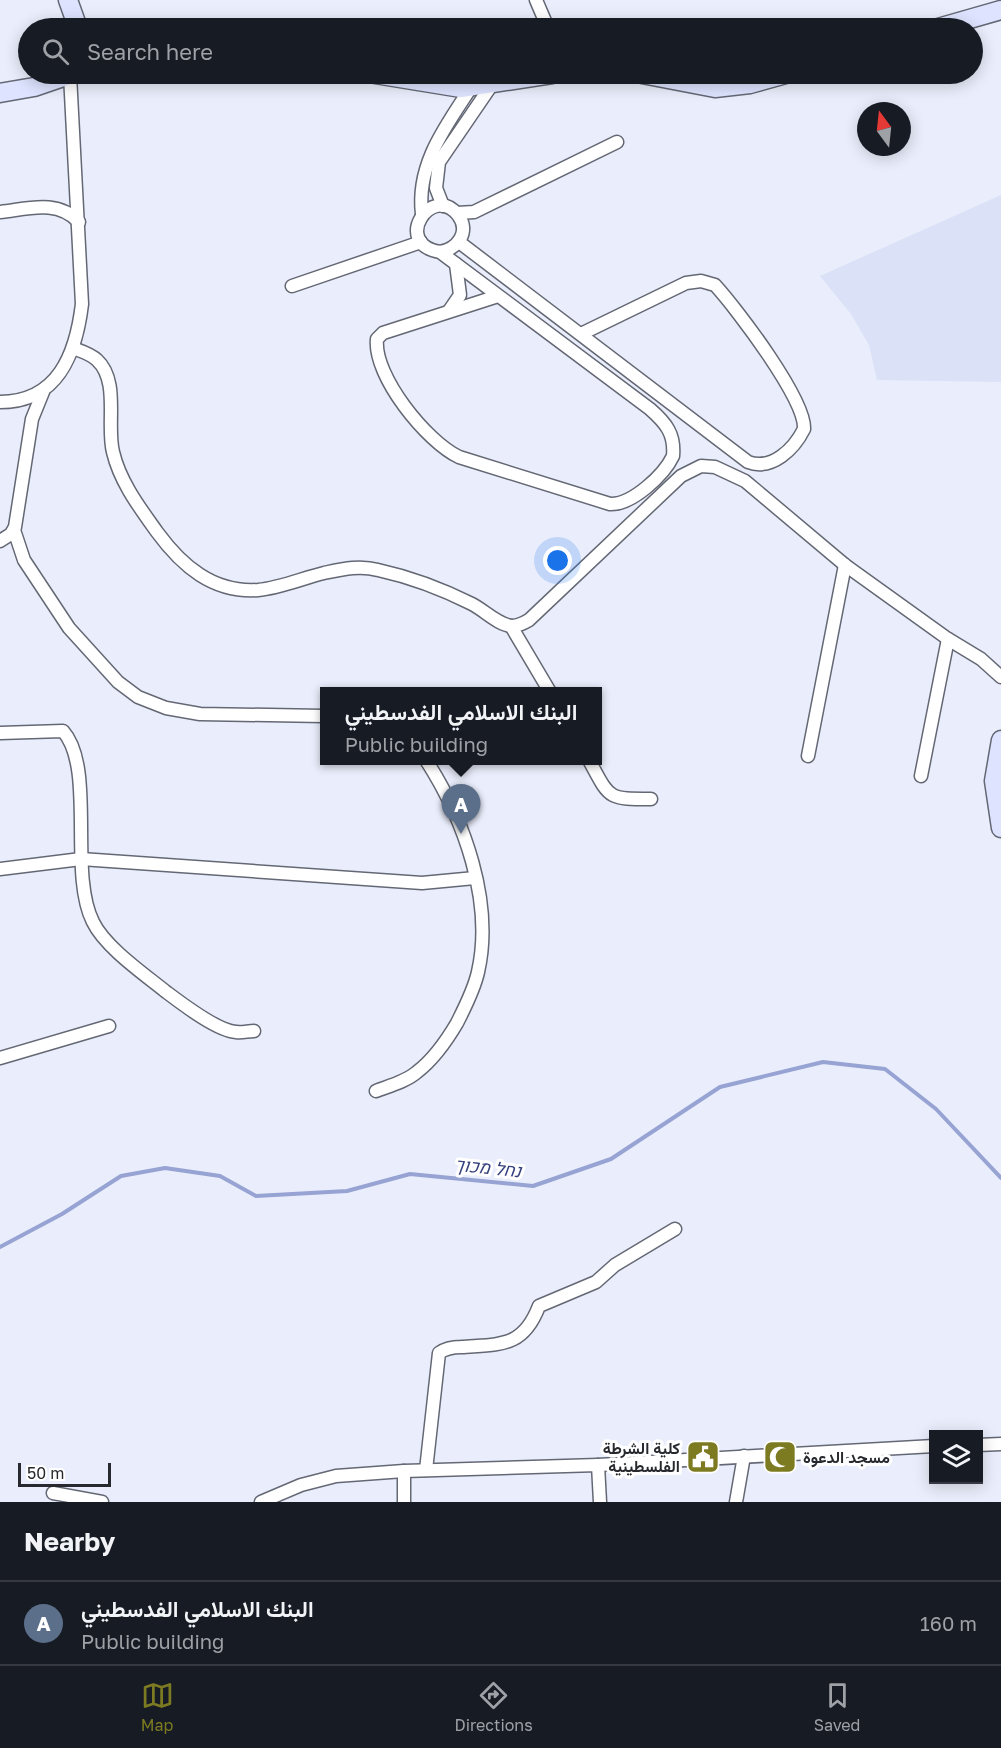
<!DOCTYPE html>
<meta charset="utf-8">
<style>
:root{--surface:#171b24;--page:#20242c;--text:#f1f3f6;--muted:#9ea1a6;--line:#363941;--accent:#7c7b22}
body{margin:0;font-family:"Golos Text",Vazirmatn,Heebo,sans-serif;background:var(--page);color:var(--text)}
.controls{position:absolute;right:18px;bottom:18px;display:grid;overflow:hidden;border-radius:0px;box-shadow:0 3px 15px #0003}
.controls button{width:54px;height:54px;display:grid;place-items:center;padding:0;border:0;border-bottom:2px solid var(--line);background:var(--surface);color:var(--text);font:30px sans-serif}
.compass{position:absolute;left:857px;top:102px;width:54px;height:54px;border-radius:50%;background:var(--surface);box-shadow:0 3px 15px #0003;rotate:345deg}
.scale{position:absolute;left:18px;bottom:15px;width:93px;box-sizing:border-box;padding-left:6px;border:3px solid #28292e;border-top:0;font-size:16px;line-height:21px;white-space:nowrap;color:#28292e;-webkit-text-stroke:4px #fff;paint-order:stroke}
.you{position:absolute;left:558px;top:561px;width:21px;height:21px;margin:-15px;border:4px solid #fff;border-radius:50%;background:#1a73e8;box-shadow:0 0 0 9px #1a73e833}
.badge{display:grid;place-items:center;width:39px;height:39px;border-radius:50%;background:var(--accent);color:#fff;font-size:20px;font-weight:700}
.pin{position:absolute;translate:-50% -50px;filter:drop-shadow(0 2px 3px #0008)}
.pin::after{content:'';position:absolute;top:32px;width:21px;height:18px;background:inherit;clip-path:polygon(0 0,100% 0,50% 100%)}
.popup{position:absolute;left:320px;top:687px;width:282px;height:78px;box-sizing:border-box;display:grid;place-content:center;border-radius:0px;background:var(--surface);filter:drop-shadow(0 2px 4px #0005);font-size:20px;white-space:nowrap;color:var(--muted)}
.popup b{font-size:22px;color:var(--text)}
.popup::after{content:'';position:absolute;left:50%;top:100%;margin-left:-12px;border:12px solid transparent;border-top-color:var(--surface)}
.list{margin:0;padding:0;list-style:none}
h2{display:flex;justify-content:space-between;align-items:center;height:78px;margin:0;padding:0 24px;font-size:26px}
h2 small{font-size:20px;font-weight:400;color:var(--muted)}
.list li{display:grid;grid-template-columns:39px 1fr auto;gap:18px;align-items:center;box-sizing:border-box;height:84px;padding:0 24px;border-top:2px solid var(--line)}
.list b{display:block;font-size:22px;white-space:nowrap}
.list p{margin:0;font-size:20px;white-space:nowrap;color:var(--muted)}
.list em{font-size:20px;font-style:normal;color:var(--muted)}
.icon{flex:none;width:33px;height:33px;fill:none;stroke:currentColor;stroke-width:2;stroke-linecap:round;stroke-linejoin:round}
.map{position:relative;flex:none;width:1001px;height:1502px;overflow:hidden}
.search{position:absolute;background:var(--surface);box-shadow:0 3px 15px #0003;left:18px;right:18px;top:18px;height:66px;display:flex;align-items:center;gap:15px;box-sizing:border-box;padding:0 21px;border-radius:33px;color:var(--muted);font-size:22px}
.sheet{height:162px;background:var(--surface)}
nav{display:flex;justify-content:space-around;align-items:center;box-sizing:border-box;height:84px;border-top:2px solid var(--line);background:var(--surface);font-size:16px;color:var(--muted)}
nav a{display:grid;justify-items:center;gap:3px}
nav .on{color:var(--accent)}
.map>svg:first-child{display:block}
</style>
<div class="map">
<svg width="1001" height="1502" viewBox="0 0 1001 1502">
<rect width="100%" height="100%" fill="#eaeefc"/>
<path fill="#dbe1f7" d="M1001,195V382L877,380L869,345L851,314L820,276Z"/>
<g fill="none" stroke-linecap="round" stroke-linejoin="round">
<path stroke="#96a3d3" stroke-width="4" d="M0,1247L62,1214L121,1176L165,1168L220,1176L256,1196L347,1191L410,1174L533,1186L611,1159L720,1087L823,1062L885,1069L936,1109L1001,1178"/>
<g stroke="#646874" stroke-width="15">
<g id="street">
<path d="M536,0L548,28"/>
<path d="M443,206L436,188L439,162L493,83"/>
<path d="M0,212C28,209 57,199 79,222"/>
<path d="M457,213L474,212L617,142"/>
<path d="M422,214C416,164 446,126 472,86"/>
<path d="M459,242L748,462C772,471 794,449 804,429C806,400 737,309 715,285L701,281L686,283L581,334"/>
<path d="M440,252C457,249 471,232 458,215C432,182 391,244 440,252L650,409C666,423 675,434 673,456C664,475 632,505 610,504L459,457C427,442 373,376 377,339L383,333L498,296"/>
<path d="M292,286L421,242"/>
<path d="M449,311L460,295L456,264"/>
<path d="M73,348C81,351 91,354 97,360C120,381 106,425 113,452C120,482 140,508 157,532C182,566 213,593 258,590C280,588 303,578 324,573C343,569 360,565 378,570C410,577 444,590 472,604C484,610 498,625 512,626C518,626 524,623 529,620L681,476L701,466L715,467L745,481L845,565L948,639L981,659L1001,677"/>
<path d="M0,402C58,402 76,354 82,304L70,75"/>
<path d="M14,530L24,560L69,628L118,682L138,697L166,708L200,714L324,716"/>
<path d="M0,541L11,534L15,527L32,419L43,392"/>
<path d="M511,626L550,692"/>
<path d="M0,733L63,731C96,768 68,873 93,922C105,947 144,974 165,991C181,1003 217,1031 236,1032C242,1033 248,1031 254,1031"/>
<path d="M808,756L845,565"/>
<path d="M589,760C610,799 607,799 651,799"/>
<path d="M921,776L948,639"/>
<path d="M0,869L81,859L422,883L475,878"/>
<path d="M0,1058L109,1026"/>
<path d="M376,1091C389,1086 407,1081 417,1072C434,1059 447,1040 457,1023C465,1007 474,990 478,972C494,902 464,819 426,760"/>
<path d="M978,1445L1001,1444"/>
<path d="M598,1465L934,1446"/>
<path d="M426,1470L439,1353C446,1348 453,1347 461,1347C500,1344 523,1348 539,1306L596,1282L615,1265L675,1229"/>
<path d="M404,1471V1502"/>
<path d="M53,1493L102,1502"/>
<path d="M261,1502L301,1485L336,1476L404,1471L598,1465L600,1502"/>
<path d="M736,1502L744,1456"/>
</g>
</g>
<g stroke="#646874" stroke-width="21">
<g id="secondary">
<path d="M68,0L78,28"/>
<path d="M938,28L1001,10"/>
<path d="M375,74L461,88L552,74"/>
<path d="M642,74L715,88L750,84L786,74"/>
<path d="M0,93L34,87L72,74"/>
<path d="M1001,740L994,781L1001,828"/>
</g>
</g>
<use href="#street" stroke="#fff" stroke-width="12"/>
<use href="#secondary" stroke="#dee4ff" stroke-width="18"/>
</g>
<defs>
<g id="civic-square" transform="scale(1.725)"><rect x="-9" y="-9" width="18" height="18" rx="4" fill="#7c7b22" stroke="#fff"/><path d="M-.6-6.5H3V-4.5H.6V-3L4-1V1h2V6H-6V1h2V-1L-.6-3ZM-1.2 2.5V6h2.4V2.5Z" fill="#fff"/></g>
<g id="mosque-square" transform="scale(1.725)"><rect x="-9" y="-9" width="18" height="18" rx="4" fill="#7c7b22" stroke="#fff"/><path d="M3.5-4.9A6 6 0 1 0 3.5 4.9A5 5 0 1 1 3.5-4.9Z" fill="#fff"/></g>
</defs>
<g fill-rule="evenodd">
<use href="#civic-square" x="703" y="1457"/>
<use href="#mosque-square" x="780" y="1457"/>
</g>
<g text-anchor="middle" stroke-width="6" stroke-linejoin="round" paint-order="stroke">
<g font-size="16" font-weight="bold" fill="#28292e" stroke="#fff" text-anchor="end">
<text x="680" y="1454">كلية الشرطة<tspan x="680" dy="18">الفلسطينية</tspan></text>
<text x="803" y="1463" text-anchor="start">مسجد الدعوة</text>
</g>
<g font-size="18" font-style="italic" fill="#36427e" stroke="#fff">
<text transform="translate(488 1168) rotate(6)" y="6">נחל מכוך</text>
</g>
</g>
</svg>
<div class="controls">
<button><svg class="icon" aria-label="layers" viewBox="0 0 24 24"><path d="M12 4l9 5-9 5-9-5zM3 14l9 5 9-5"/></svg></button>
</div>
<svg class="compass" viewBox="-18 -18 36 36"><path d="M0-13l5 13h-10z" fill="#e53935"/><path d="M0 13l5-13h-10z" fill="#9ea1a6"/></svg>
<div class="scale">50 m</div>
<div class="you"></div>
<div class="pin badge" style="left:461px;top:834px;background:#5c6f8a">A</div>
<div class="popup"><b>البنك الاسلامي الفدسطيني</b>Public building</div>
<div class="search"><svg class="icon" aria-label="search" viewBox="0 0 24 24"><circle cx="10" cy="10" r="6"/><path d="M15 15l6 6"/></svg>Search here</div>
</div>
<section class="sheet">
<h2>Nearby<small></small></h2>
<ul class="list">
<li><span class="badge" style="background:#5c6f8a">A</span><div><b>البنك الاسلامي الفدسطيني</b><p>Public building</p></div><em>160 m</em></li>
</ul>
</section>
<nav>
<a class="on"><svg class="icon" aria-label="map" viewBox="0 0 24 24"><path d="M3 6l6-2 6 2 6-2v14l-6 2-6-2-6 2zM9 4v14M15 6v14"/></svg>Map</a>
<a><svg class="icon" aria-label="directions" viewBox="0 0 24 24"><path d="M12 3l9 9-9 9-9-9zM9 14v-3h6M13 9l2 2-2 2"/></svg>Directions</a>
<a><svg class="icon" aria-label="saved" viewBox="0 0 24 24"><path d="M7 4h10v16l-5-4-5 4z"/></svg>Saved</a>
</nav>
